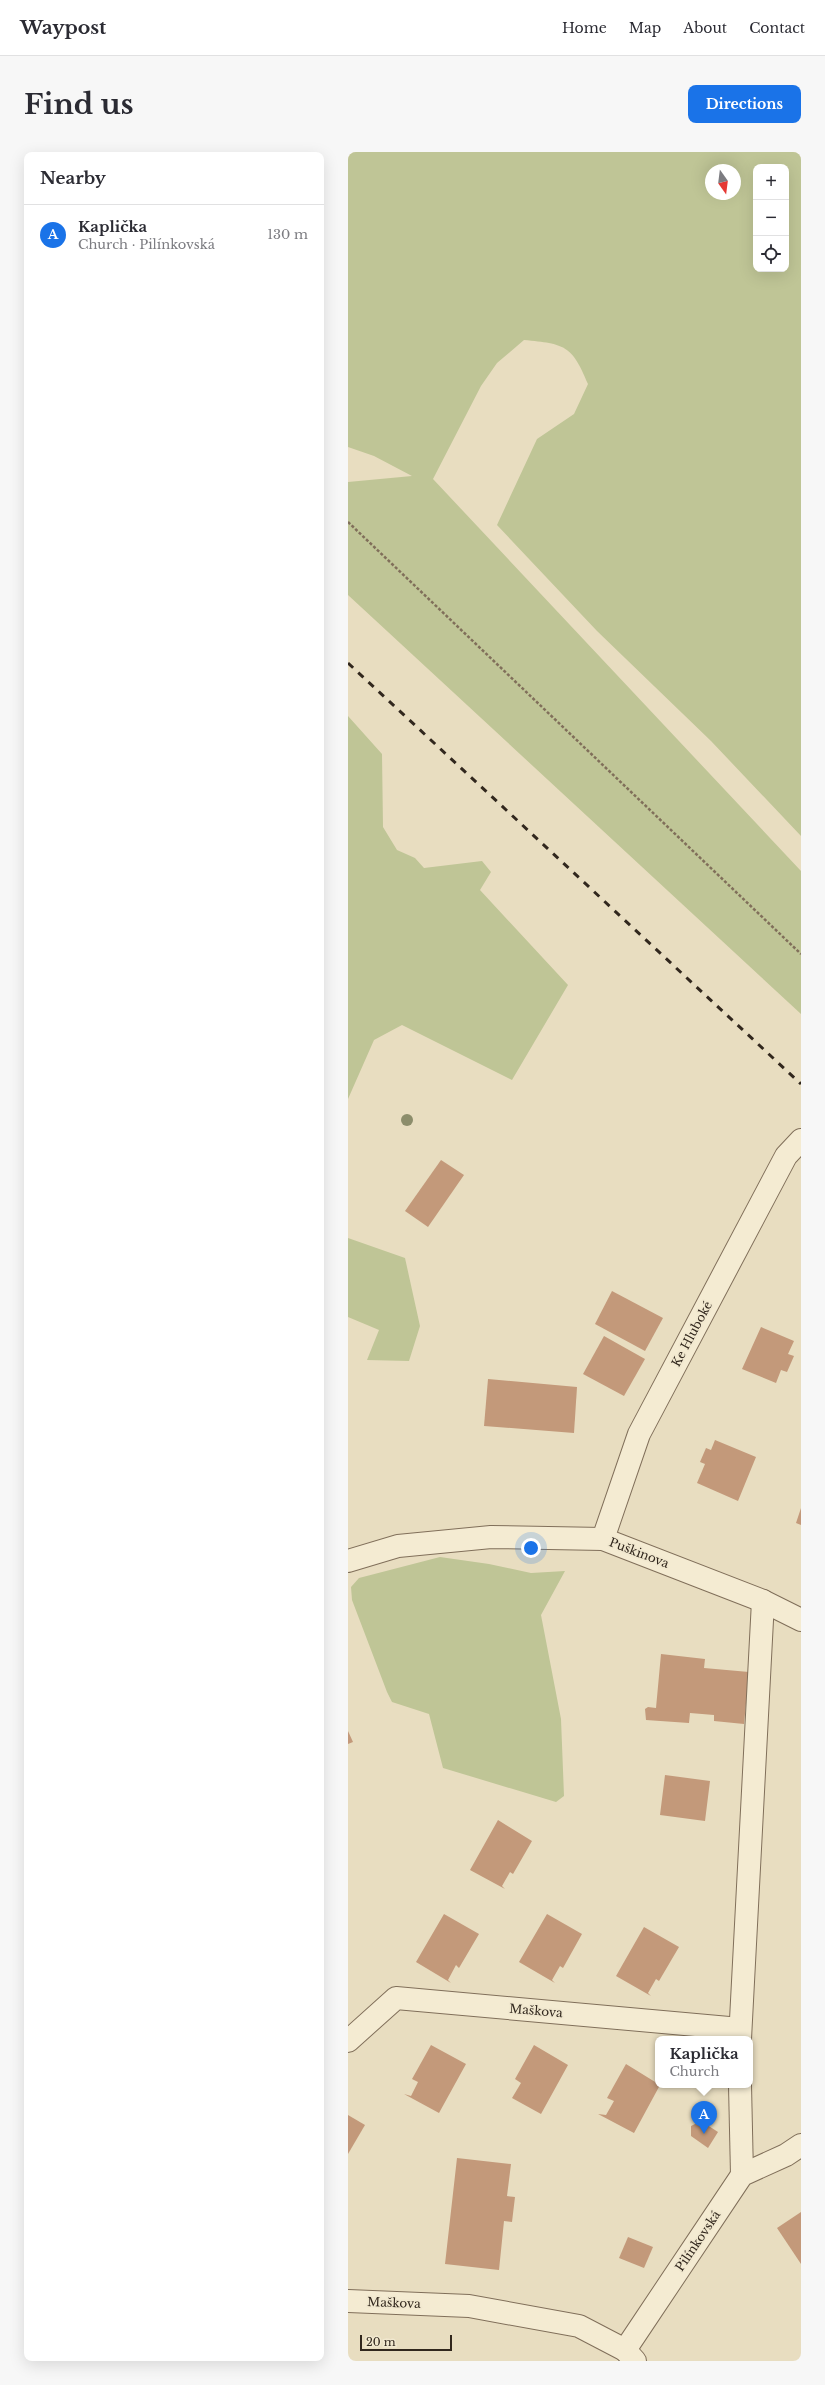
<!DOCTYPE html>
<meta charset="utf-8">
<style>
:root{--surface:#fff;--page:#f7f7f7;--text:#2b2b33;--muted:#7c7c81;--line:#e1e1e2;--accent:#1a73e8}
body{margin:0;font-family:"Libre Baskerville",serif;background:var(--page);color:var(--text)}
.controls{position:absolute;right:12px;top:12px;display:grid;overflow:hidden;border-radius:8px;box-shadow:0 4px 16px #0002}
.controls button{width:36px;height:36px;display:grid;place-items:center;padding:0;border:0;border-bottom:1px solid var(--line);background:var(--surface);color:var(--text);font:20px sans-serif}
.compass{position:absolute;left:357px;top:12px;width:36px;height:36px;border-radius:50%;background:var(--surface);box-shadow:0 4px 16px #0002;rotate:166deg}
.scale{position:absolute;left:12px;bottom:10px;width:92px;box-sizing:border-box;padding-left:4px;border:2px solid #31271d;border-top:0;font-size:11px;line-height:14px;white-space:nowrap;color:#31271d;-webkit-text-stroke:3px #f1e8cf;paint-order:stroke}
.you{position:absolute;left:183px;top:1396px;width:14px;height:14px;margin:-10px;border:3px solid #fff;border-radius:50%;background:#1a73e8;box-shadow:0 0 0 6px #1a73e833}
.badge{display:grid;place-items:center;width:26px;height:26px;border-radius:50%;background:var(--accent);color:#fff;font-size:13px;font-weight:700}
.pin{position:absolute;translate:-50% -33px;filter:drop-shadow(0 1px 2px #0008)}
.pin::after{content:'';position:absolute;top:21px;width:14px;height:12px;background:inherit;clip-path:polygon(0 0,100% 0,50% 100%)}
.popup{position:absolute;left:307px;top:1884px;width:98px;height:52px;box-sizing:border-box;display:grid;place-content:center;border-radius:8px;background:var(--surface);filter:drop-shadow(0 1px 3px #0005);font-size:13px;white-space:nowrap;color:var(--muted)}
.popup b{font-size:15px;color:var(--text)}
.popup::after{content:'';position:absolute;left:50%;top:100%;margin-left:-8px;border:8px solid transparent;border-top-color:var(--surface)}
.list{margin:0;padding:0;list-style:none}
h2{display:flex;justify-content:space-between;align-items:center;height:52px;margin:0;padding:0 16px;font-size:17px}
h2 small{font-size:13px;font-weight:400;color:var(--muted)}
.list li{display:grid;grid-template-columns:26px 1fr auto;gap:12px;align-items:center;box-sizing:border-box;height:60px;padding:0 16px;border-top:1px solid var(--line)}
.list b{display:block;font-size:15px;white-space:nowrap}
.list p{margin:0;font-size:13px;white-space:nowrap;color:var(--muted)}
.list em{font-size:13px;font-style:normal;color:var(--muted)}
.icon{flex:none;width:22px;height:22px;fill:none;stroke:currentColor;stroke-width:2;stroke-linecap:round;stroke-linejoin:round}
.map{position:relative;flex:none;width:453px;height:2209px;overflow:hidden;border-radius:8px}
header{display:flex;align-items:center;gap:24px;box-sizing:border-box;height:56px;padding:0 20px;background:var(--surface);border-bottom:1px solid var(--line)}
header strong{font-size:19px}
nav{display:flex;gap:22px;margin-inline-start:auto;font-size:14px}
.intro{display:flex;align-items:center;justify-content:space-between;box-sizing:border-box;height:96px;padding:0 24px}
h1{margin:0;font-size:28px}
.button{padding:10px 18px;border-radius:8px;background:var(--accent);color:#fff;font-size:14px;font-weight:700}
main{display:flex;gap:24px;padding:0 24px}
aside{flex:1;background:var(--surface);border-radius:8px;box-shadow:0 4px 16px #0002}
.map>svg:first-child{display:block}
</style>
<header>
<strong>Waypost</strong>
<nav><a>Home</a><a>Map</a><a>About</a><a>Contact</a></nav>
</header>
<div class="intro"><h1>Find us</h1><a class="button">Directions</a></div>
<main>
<aside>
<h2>Nearby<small></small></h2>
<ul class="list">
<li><span class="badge">A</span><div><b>Kaplička</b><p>Church · Pilínkovská</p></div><em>130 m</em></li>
</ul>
</aside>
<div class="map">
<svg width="453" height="2209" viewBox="0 0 453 2209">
<rect width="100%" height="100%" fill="#e8ddc0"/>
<g fill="#bfc596" fill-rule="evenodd">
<path d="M0,0H453V684L363,589L249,479L149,373L189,287L226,262L240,232C224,193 217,192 176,188L149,211L133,234L85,327L453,719V862L0,443V330L64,324L26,304L0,295ZM408,15H438V117H408ZM363,18H387V42H363Z"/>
<path d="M0,564L34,602L35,675L49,698L67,706L76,716L134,709L143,720L132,738L220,833L164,928L54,873L26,888L0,947Z"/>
<path d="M0,1086L57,1106L72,1174L61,1209L19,1208L31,1178L0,1165Z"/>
<path d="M92,1405L141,1412L183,1421L217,1419L193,1463L213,1567L216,1644L208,1650L95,1616L81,1562L44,1550L39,1540L4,1448L3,1435L11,1426Z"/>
</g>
<g fill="#c3997a">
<path d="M93,1008L116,1023L80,1075L57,1059Z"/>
<path d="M264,1139L315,1166L297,1199L247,1172Z"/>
<path d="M413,1175L446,1189L440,1202L446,1204L439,1220L433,1218L428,1231L394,1217Z"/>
<path d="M256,1184L297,1207L276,1244L235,1222Z"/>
<path d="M140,1227L229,1235L226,1281L136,1274Z"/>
<path d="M367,1288L408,1305L390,1349L349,1331L357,1312L352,1310L358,1296L363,1298Z"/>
<path d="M453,1356V1373L448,1371Z"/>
<path d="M313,1502L357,1507L356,1516L401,1520L396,1572L366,1569V1563L342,1561L341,1571L298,1568L297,1557L300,1555L308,1556Z"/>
<path d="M0,1579L5,1590L0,1592Z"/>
<path d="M317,1623L362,1629L357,1669L312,1663Z"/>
<path d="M150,1668L184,1689L165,1722L162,1720L154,1734L157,1737L122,1718Z"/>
<path d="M96,1762L131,1782L111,1816L108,1813L100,1828L103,1831L68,1810Z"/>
<path d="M199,1762L234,1782L215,1816L212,1814L204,1828L207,1831L171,1810Z"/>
<path d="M296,1775L331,1795L311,1829L308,1827L300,1841L303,1844L268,1824Z"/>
<path d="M83,1893L118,1912L91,1961L56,1942L63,1944L70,1930L64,1927Z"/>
<path d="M186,1893L220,1913L193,1962L164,1946L173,1931L167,1927Z"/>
<path d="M278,1912L312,1933L286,1981L250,1962L258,1963L266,1949L259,1946Z"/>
<path d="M0,1963L17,1973L0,2002Z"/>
<path d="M353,1969L370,1980L360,1996L343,1984V1974Z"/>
<path d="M109,2006L163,2012L159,2044L167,2045L164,2070L156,2069L151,2118L97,2112Z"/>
<path d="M453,2060V2112L429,2076Z"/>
<path d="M280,2085L305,2095L296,2116L271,2106Z"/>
</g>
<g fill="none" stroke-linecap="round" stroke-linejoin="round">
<g stroke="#806f5a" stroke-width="24">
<g id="street">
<path d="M255,1387L291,1282L438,1004L453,988"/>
<path d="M0,1409L50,1394L143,1385L255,1387L415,1449L453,1468"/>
<path d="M392,1887L415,1449"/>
<path d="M0,1889L48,1846L392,1877"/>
<path d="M392,1933L394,2023"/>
<path d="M0,2149L121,2154L231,2174L277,2198"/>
<path d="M287,2209L277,2198L394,2023L438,2003L453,1993"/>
</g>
</g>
<path stroke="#806f5a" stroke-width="2.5" stroke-dasharray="3 2" stroke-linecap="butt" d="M0,370L453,802"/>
<use href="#street" stroke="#f4ebd2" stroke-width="22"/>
<path stroke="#31271d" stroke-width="3" stroke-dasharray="7 7" stroke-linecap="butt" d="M0,511L453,932"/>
</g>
<circle fill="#8c8d6b" cx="59" cy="968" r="6"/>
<g text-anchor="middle" stroke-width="3.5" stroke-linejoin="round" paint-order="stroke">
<g font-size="12" fill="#31271d" stroke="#f1e8cf">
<text transform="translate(344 1182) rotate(-62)" y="4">Ke Hluboké</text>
<text transform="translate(291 1401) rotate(21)" y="4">Puškinova</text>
<text transform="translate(188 1859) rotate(5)" y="4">Maškova</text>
<text transform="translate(350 2089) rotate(-56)" y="4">Pilínkovská</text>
<text transform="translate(46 2151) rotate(2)" y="4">Maškova</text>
</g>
</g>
</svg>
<div class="controls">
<button>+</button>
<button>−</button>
<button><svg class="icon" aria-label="locate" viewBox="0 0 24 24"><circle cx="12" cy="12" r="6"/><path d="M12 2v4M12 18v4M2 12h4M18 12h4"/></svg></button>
</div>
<svg class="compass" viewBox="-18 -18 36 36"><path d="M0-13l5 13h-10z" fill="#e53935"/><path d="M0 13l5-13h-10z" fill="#7c7c81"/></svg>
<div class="scale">20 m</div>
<div class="you"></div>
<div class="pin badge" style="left:356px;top:1982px">A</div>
<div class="popup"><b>Kaplička</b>Church</div>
</div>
</main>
